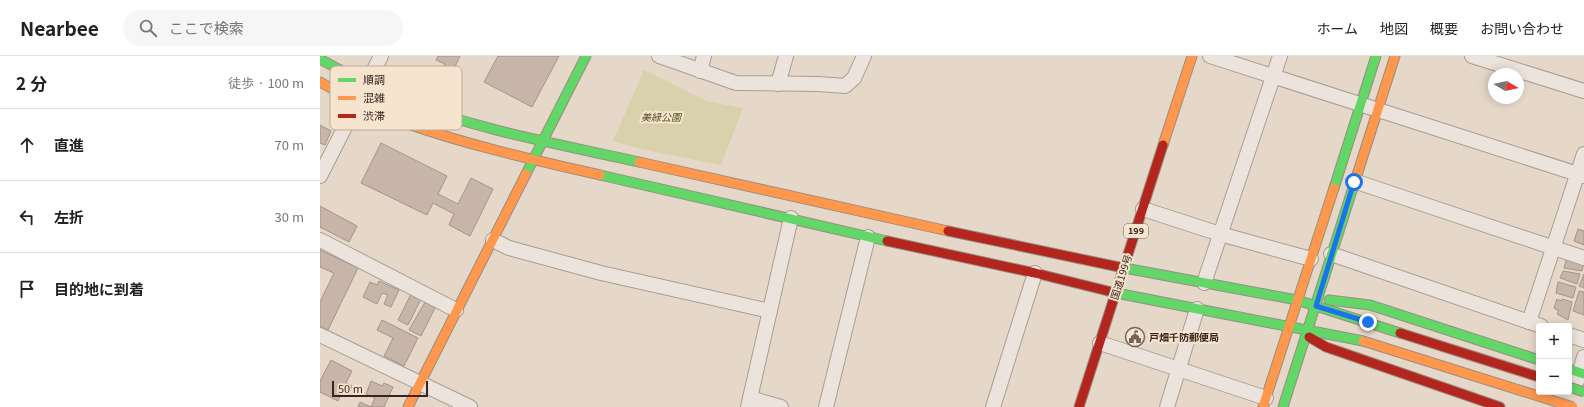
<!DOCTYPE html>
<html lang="ja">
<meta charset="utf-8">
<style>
:root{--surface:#fff;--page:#f6f6f6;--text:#222;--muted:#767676;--line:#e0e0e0}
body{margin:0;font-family:Georgia,"Noto Sans JP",serif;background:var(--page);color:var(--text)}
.controls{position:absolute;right:12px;bottom:12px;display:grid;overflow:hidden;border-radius:4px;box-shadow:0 2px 10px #0003}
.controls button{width:36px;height:36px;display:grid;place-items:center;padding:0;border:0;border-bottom:1px solid var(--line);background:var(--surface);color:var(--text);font:20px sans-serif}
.compass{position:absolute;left:1168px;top:12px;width:36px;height:36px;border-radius:50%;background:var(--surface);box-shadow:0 2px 10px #0003;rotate:99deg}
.scale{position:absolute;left:12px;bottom:10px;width:96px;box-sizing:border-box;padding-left:4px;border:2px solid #38241c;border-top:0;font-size:11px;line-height:14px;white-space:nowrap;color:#38241c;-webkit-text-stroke:3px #f7e4ce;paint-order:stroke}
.stop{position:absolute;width:12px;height:12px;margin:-9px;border:3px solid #1a73e8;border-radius:50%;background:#fff}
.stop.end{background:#1a73e8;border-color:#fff;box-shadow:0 1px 4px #0008}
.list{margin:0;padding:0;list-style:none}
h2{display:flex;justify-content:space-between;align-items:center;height:52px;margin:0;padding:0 16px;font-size:17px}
h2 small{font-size:13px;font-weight:400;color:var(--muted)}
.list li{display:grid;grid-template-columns:26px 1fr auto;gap:12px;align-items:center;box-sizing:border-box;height:72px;padding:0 16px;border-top:1px solid var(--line)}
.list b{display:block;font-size:15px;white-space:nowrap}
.list em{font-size:13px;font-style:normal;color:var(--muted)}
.icon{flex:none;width:22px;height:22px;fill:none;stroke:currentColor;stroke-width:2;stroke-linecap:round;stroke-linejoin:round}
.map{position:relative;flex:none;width:1264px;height:351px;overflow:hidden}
header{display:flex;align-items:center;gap:24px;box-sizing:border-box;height:56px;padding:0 20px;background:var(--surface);border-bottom:1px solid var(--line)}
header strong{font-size:19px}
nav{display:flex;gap:22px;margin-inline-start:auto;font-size:14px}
.search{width:280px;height:36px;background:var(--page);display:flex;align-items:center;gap:10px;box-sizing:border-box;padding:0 14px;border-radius:22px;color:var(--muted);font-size:15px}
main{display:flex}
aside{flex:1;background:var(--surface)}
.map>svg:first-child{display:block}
</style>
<header>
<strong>Nearbee</strong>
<div class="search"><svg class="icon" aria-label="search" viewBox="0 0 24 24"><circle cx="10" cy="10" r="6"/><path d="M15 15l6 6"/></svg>ここで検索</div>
<nav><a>ホーム</a><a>地図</a><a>概要</a><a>お問い合わせ</a></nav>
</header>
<main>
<aside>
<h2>2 分<small>徒歩 · 100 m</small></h2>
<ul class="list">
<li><svg class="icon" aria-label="ahead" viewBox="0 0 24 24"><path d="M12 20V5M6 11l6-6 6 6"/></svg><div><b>直進</b></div><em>70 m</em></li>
<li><svg class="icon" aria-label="left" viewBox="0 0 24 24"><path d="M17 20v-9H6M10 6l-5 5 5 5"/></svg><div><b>左折</b></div><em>30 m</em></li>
<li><svg class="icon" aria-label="arrive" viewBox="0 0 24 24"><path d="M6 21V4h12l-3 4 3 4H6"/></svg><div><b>目的地に到着</b></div></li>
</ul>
</aside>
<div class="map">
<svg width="1264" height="351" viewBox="0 0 1264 351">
<rect width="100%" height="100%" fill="#e5d8c9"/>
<path fill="#d8d1ab" d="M324,14L386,45L423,52L401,109L321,93L293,85Z"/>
<g fill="#c8b5aa" stroke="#a59389">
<path d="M118,0H140L132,17L123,12L125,8L116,4Z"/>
<path d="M178,0H239L212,51L164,26Z"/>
<path d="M0,69L11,75L5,89L0,87Z"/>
<path d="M61,87L127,120L118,138L138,148L151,122L173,133L150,180L129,169L134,158L113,147L107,159L41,127Z"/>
<path d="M0,150L37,170L29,186L0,171Z"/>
<path d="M1258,173L1264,175V189L1254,185Z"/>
<path d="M0,194L38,212L8,274L0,270V246L14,217L0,211Z"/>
<path d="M1248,197L1264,207L1262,215L1244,212Z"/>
<path d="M1243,215L1260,218L1257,228L1240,222Z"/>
<path d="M1264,218V232L1259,230Z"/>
<path d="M59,225L79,234L71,251L64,248L68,239L62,237L57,248L43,241L50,226L57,229Z"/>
<path d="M1238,226L1256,231L1253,242L1236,237Z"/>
<path d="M1259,235L1264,236V259L1253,255Z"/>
<path d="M91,238L101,243L88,269L78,264Z"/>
<path d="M1237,243L1241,245L1242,243L1252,246L1248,264L1237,258L1239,255L1234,252Z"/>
<path d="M105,246L115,252L101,280L89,274Z"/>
<path d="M62,264L98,282L84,310L64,300L73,282L57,274Z"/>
<path d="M11,304L32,315L26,327L32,330L29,337L23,334L18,345L0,336V325Z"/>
<path d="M51,325L62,330L64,327L73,331L64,351H38L40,346L51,351L55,342L46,338Z"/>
</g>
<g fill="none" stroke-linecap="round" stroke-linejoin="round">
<g stroke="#a99d93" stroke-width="16">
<g id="street">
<path d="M339,0L416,27L498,28L525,30L534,22L544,0"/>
<path d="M890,0L1264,120"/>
<path d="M1152,0L1264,35"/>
<path d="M380,15L384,0"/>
<path d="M458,28L466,0"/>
<path d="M0,120L61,0"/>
<path d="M1034,125L1264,202"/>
<path d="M823,153L900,178L991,203"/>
<path d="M0,184L136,254"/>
<path d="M173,184L189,192L281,217L450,255"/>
<path d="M1011,198L1221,270"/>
<path d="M884,227L960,0"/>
<path d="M1209,266L1264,98"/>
<path d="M0,279L150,351"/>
<path d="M1249,279L1264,284"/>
<path d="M780,287L946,342"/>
<path d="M1257,325L1264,301"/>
<path d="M430,342L461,351"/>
<path d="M428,351L471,162"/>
<path d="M506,351L548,181"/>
<path d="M673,351L715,217"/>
<path d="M847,351L877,253"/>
</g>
</g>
<g stroke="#998d83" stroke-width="11">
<g id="fast">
<path d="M0,3C27,18 53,32 81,44C158,74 239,88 319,106"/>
<path d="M206,118L266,0"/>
<path d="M280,119L567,185"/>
<path d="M1014,132L1056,0"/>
<path d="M799,211L977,244L1080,277"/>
<path d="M796,237L1043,285"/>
<path d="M1009,244L1050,249L1219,304"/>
<path d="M1249,313L1264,318"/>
<path d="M963,351L1037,119"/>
</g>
</g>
<g stroke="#998d83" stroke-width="11">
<g id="slow">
<path d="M0,26C28,42 57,58 88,68C151,90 215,104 280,119"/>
<path d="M843,89L872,0"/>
<path d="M319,106L628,175"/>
<path d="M1037,119L1075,0"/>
<path d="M88,351L206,118"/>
<path d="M943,351L1014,132"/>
</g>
</g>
<g stroke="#998d83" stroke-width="11">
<g id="jam">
<path d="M628,175L799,211"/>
<path d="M567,185L715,217L796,237"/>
<path d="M1080,277L1219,321"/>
<path d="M989,281L1006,291L1180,351"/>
<path d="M759,351L843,89"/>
</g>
</g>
<use href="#street" stroke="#ece4dc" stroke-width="14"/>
<use href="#fast" stroke="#63d668" stroke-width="9"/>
<use href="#slow" stroke="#ff974d" stroke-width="9"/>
<use href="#jam" stroke="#b3261e" stroke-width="9"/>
<g stroke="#998d83" stroke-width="11" stroke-linecap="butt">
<path id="fast-bridge" d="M1249,331L1264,336"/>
</g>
<g stroke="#998d83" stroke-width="11" stroke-linecap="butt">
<path id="slow-bridge" d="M1043,285L1253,351"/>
</g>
<use href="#fast-bridge" stroke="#63d668" stroke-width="9"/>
<use href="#slow-bridge" stroke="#ff974d" stroke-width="9"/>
</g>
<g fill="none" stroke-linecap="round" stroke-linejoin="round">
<path stroke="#1a73e8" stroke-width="5" d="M1034,126L996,250L1048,266"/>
</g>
<defs>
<g id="civic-ring" transform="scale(1)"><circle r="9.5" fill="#f7e4ce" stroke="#756359" stroke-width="1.5"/><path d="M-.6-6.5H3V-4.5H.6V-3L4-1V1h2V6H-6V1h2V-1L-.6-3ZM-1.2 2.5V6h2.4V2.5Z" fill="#756359"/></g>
</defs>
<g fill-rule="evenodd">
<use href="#civic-ring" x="815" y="281"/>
</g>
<g text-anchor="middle" stroke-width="4" stroke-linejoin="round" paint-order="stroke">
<rect fill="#f7e4ce" stroke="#715e51" stroke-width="1" x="804" y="168" width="24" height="14" rx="3"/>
<g font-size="9" font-weight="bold" fill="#38241c">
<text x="816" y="178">199</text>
</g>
<g font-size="10" font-style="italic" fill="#515521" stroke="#f7e4ce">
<text x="341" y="65">美緑公園</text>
</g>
<g font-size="10" fill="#38241c" stroke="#f7e4ce">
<text transform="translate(801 221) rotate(-72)" y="4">国道199号</text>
</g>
<g font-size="10" font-weight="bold" fill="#38241c" stroke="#f7e4ce" text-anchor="start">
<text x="829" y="285">戸畑千防郵便局</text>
</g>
</g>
<rect x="10" y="10" width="132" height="64" rx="6" fill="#f7e4ce" stroke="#beaa99" stroke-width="1"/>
<rect x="18" y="22" width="18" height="4" fill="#63d668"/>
<rect x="18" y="40" width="18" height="4" fill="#ff974d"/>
<rect x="18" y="58" width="18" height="4" fill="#b3261e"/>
<g font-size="11" fill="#38241c">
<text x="43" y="28">順調</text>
<text x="43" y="46">混雑</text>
<text x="43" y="64">渋滞</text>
</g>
</svg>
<div class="controls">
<button>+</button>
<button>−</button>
</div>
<svg class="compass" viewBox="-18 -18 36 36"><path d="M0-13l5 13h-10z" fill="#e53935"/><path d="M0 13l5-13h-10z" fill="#767676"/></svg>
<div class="scale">50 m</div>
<div class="stop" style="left:1034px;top:126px"></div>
<div class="stop end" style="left:1048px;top:266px"></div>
</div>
</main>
